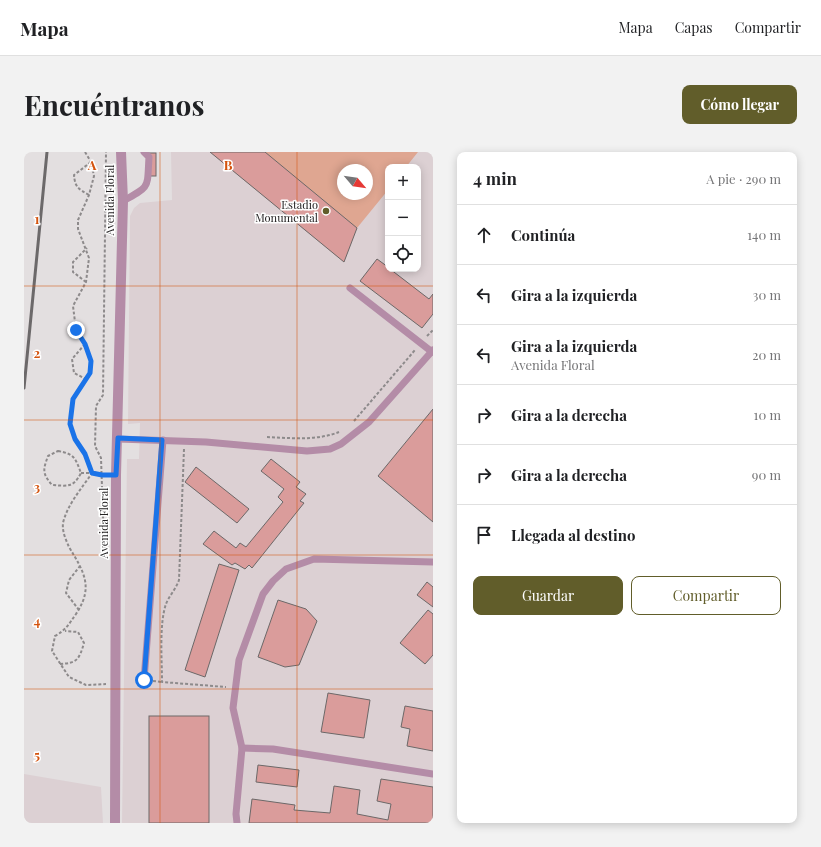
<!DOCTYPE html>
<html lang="es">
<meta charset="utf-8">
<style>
:root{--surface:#fff;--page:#f2f2f2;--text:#202124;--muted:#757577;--line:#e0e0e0;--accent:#615d2a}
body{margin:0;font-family:"Playfair Display",serif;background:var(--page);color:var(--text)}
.controls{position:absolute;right:12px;top:12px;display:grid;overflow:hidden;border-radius:8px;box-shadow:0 2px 10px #0003}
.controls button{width:36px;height:36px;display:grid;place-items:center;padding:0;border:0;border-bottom:1px solid var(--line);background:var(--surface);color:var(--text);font:20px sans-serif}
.compass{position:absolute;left:313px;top:12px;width:36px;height:36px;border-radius:50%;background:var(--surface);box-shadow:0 2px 10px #0003;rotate:119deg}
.stop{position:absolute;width:12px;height:12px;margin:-9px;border:3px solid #1a73e8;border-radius:50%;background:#fff}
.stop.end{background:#1a73e8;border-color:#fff;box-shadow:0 1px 4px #0008}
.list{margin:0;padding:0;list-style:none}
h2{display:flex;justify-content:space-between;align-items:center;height:52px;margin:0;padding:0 16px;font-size:17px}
h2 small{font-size:13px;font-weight:400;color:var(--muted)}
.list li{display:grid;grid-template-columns:26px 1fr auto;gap:12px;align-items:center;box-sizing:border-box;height:60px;padding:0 16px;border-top:1px solid var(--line)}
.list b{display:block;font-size:15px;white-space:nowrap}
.list p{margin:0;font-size:13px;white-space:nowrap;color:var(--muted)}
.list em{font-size:13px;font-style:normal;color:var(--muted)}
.actions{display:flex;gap:8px;padding:12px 16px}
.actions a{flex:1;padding:9px 0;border:1px solid var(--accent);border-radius:8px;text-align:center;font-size:14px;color:var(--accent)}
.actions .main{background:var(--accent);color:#fff}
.icon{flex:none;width:22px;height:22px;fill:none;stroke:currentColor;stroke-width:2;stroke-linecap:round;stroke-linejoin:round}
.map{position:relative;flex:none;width:409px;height:671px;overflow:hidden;border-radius:8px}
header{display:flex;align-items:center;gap:24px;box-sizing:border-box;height:56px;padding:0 20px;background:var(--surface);border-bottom:1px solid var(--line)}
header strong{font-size:19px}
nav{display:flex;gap:22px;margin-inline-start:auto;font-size:14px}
.intro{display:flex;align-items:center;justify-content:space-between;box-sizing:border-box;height:96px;padding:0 24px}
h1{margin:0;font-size:28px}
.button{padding:10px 18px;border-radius:8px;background:var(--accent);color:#fff;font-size:14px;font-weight:700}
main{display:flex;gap:24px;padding:0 24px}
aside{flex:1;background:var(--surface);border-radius:8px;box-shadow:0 2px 10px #0003}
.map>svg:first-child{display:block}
</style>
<header>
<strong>Mapa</strong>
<nav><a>Mapa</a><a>Capas</a><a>Compartir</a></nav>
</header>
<div class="intro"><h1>Encuéntranos</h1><a class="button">Cómo llegar</a></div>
<main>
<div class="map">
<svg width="409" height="671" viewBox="0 0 409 671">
<rect width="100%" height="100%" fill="#e3dfe0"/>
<g fill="#dcd0d3" fill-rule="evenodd">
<path d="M147,0H409V671H98L103,307H115L116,271L104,272L106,64L110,56L116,51L148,48ZM364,15H394V117H364ZM319,18H343V42H319Z"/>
<path d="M0,622L77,635L79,671H0Z"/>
</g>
<path fill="#dfa691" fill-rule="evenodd" d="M186,0H394L382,15H364V38L333,76L320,110ZM319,18H343V42H319Z"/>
<g fill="#da9c9b" stroke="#6c6868">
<path d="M186,0H241L333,76L320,110Z"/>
<rect x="123" y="1" width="9" height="23"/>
<path d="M353,107L364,115V117H366L405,147L409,142V162L398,176L336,129Z"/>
<path d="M409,257V370L354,324Z"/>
<path d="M247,307L276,330L272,335L282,342L276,349L280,351L228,416L225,413L221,417L211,411L208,413L179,392L190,379L212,396L216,391L222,395L259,350L254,345L260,337L237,319Z"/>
<path d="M172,315L225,357L213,371L161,330Z"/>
<path d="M195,412L215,418L181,525L161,518Z"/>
<path d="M403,430L409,435V455L393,443Z"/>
<path d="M254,448L282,457L293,469L275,513L261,515L234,505Z"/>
<path d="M404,458L409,462V503L401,512L376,491Z"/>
<path d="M304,541L346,548L340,586L297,580Z"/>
<path d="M381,554L409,559V599L383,594L386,577L377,575Z"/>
<rect x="125" y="564" width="60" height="107"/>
<path d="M234,613L275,618L273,635L232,630Z"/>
<path d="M357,627L409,635V671H225L228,647L271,653L270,658L306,661L310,634L336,638L333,662L364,668L367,652L353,649Z"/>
</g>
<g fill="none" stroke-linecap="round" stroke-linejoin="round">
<g stroke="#8d8a8b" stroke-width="2" stroke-dasharray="3 2" stroke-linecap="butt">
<path d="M61,0L67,10L70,24L65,43L54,68V77L65,106L62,130L49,154L52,178L61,192L67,209L66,221L49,247L46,272L51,287L61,302L68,321C58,336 43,353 39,371C38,380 42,388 45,395C60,420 70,435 52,462C45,472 42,478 31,484L28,499L45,525L62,533L82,532"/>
<path d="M65,43C55,37 51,36 50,23L67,10"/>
<path d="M62,130L49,120V110L63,96"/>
<path d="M403,184L409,178"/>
<path d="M61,192L48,207L50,221L62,227"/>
<path d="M330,269L391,198"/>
<path d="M243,285C267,286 292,289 315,280"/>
<path d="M160,297L155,428C152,437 145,444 142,452C135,472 138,508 138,530L202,535"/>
<path d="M34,299C50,302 51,305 57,321C49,336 44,334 28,333C18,321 19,318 24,304Z"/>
<path d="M57,321H68L78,323"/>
<path d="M80,392L77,306L71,294L72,254L79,243L82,0"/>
<path d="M55,458L42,441L45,428L56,414"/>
<path d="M36,512C53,511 55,508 60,491L54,480L41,479"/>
<path d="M129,529L138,530"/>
</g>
<g stroke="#b48ca7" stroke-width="7">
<path d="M99,49C127,34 123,36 125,5L120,0"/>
<path d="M326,136L408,200"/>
<path d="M94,287L182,290L283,299L306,297L317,292L345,270L409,198"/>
<path d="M120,528L139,288"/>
<path d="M218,596L249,597L409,622"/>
<path d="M213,671L212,662L218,596L209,556L215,508L239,442L249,429L262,417L290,407L409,410"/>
</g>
<path stroke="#b48ca7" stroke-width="10" d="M91,671L92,323L99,49L97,0"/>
<path stroke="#6c696a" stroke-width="3" d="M0,236L23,0"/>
</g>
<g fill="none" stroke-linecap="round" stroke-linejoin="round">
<path stroke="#1a73e8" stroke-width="5" d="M52,178L61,192L67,209L66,221L49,247L46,272L51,287L61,302L68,321L78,323H92L94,286L138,288L120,528"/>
</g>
<path fill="none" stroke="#d4530e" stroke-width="1" stroke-opacity="0.55" d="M136,0V671M273,0V671M0,134H409M0,268H409M0,403H409M0,537H409"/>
<circle fill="#615d2a" stroke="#fff" stroke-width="1.5" cx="302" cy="59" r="4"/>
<g text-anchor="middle" stroke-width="3" stroke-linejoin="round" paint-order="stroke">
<g font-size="11" fill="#232122" stroke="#fff">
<text transform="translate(86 48) rotate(-90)" y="4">Avenida Floral</text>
<text transform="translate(80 371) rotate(-90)" y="4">Avenida Floral</text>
</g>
<g font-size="11" fill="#232122" stroke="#fff" text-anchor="end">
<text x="294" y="57">Estadio<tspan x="294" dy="13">Monumental</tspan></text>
</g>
</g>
<g font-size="13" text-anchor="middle" font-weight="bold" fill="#d4530e" stroke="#fff" stroke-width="3" stroke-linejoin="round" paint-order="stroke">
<text x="68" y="18">A</text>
<text x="204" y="18">B</text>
<text x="13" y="72">1</text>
<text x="13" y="206">2</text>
<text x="13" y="340">3</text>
<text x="13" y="474">4</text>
<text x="13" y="608">5</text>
</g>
</svg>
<div class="controls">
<button>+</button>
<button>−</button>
<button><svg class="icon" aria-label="locate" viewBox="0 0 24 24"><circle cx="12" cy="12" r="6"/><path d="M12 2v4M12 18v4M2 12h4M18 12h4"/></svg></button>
</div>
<svg class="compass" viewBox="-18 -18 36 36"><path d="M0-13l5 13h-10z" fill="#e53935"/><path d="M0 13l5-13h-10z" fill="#757577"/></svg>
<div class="stop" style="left:120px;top:528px"></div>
<div class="stop end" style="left:52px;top:178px"></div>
</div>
<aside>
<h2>4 min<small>A pie · 290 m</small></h2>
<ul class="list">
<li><svg class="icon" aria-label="ahead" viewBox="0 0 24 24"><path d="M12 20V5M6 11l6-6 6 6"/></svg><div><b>Continúa</b></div><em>140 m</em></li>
<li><svg class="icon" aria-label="left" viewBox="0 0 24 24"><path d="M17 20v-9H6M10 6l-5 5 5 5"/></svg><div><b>Gira a la izquierda</b></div><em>30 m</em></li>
<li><svg class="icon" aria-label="left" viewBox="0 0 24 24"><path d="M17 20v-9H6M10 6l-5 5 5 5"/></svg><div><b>Gira a la izquierda</b><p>Avenida Floral</p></div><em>20 m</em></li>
<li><svg class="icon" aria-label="right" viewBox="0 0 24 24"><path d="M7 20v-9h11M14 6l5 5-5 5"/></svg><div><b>Gira a la derecha</b></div><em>10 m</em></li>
<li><svg class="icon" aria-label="right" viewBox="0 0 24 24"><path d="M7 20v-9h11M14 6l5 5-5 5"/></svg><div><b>Gira a la derecha</b></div><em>90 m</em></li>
<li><svg class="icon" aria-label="arrive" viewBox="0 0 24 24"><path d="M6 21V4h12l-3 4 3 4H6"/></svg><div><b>Llegada al destino</b></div></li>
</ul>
<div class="actions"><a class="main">Guardar</a><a>Compartir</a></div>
</aside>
</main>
